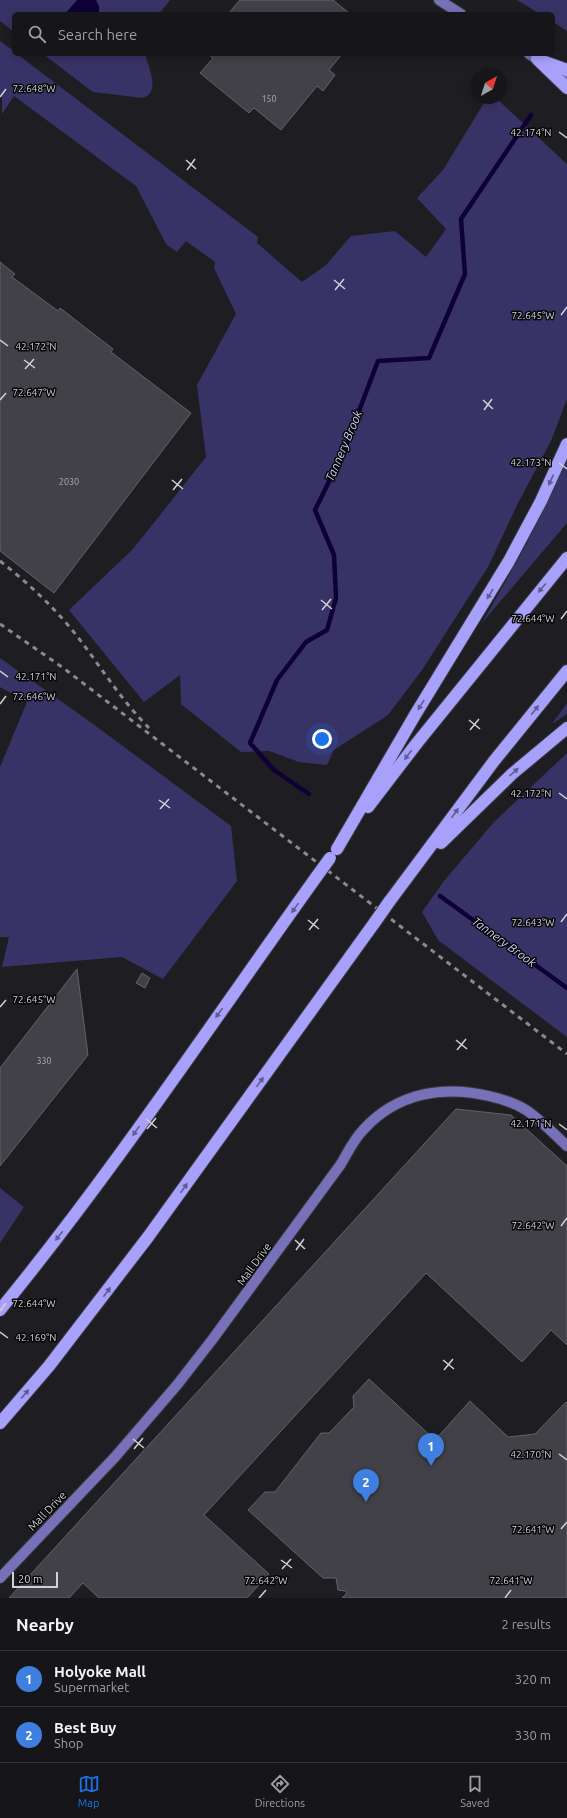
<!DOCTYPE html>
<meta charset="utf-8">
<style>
:root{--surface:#16161a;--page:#1f1f23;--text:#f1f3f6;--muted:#9e9fa2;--line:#353539;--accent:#1a73e8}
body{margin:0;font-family:Ubuntu,sans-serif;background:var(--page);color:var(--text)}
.compass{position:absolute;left:471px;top:68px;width:36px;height:36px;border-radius:50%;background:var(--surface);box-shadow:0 2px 10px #0003;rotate:39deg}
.scale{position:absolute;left:12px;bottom:10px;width:46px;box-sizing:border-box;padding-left:4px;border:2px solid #d1d1d5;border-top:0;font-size:11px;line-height:14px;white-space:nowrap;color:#d1d1d5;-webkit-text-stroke:3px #070709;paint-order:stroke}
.you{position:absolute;left:322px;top:739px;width:14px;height:14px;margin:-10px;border:3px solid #fff;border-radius:50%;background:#1a73e8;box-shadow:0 0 0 6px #1a73e833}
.badge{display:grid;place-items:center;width:26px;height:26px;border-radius:50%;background:var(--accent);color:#fff;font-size:13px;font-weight:700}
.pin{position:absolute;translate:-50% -33px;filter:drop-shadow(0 1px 2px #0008)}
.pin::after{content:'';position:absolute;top:21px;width:14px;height:12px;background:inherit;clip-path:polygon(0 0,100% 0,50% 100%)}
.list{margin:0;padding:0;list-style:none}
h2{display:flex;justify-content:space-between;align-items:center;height:52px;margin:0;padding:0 16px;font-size:17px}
h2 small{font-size:13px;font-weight:400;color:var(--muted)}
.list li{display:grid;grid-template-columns:26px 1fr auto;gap:12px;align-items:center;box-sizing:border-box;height:56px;padding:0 16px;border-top:1px solid var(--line)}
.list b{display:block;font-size:15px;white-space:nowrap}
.list p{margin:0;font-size:13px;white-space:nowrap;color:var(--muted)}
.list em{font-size:13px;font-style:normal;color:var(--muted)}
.icon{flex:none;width:22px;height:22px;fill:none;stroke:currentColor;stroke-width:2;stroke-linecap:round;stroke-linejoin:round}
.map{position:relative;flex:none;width:567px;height:1598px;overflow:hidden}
.search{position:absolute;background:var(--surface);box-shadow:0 2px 10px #0003;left:12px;right:12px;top:12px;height:44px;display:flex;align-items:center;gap:10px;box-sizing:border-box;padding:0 14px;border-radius:6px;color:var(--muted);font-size:15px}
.sheet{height:164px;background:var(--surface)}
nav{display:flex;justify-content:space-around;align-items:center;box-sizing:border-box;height:56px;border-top:1px solid var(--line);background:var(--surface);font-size:11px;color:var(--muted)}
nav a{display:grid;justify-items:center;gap:2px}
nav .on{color:var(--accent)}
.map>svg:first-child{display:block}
</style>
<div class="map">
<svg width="567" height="1598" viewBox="0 0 567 1598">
<rect width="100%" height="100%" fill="#1d1d22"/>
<g fill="#383366">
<path d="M0,0H170L159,14H14V32L0,21Z"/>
<path d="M517,0H567V31L553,22V14H540Z"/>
<path d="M0,41L14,51V54H17L258,237L257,243L302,282L326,265L351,236L395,231L426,257L446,229L417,198L443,170L487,98H496L567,164V399L551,441L517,505L488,567L422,670L388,715L334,750L327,765L299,762L269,751L241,752L181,704L180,675L144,702L69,610L133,549L206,457L197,385L236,314L214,268L215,262L186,241L177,252L166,244L136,186L14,96L2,114V97L0,95Z"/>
<path d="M43,54H145C148,66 162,94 142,98L93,92Z"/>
<path d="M567,460V523L482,623L526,545Z"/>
<path d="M0,658L93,724L231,826L237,881L163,979L122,957L2,967L9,937H0V767L27,702L0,687Z"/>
<path d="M567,703V714L552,724Z"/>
<path d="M567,753V1037L438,940L422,912L444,881L494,822Z"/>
<path d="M0,1188L24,1207L0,1243Z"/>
</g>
<path fill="#0f0036" d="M77,0H96L99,6V14H65Z"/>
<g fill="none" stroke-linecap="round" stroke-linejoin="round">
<g stroke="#0f0036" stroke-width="4.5">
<path d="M309,794L274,770L250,743L277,680L306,642L327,630L336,598L334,555L315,510L343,453L378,361L429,358L465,274L461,219L531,115"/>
<path d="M440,896L567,988"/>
</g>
</g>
<g fill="#414147" stroke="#626269">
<path d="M240,0H333L349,13L228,14Z"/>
<path d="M208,54H342L329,70L335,75L323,91L317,86L281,130L254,108L249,113L200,73L213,58Z"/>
<path d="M0,262L15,274L12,277L58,311L60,308L113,349L111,352L191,413L54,593L0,551Z"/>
<path d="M77,969L88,1055L0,1166V1068Z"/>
<path d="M142,973L150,978L145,988L136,983Z"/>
<path d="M456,1109L511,1115L567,1166V1345L551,1330L522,1362L426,1273L204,1515L269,1574L247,1598H99L83,1583L69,1598H9Z"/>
<path d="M369,1379L435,1440L470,1401L508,1437L535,1434L566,1402L567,1403V1598H342L347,1593L346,1591L338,1590L336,1578H323L248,1510L265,1492H275L321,1433H329L354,1407L353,1396Z"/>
</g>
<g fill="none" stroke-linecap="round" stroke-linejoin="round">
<g stroke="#3a3a3f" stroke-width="12">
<g id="secondary">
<path d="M439,0L461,14"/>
<path d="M529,54L567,78"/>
<path d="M0,1578L115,1457L177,1385L212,1340L341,1164C348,1152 354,1139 364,1129C397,1093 443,1085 489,1096C502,1099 515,1103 526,1110C541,1120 554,1134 567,1146"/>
</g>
</g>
<g stroke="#3a3a3f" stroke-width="14">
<g id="highway">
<path d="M537,59L567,88"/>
<path d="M542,61L567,70"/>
<path d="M368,807L417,743L567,558"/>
<path d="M441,843L512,774L567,728"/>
<path d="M337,849L415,715L509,561L541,501L567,444"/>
<path d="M389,902L494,761L567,671"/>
<path d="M0,1310C113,1172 213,1021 317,876"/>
<path d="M0,1423L49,1366L148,1237L375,922"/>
</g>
</g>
<use href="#secondary" stroke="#7671b9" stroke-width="10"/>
<use href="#highway" stroke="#a7a1fb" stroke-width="12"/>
<g stroke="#89898e" stroke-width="3" stroke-dasharray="5 5" stroke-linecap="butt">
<path d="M0,561C28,583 55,608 77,636C101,667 121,700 149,728"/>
<path d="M0,624L62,667L567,1054"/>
</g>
<g stroke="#3a3a3f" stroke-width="14" stroke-linecap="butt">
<g id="highway-bridge">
<path d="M317,876L330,858"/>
<path d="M375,922L389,902"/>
</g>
</g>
<use href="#highway-bridge" stroke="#a7a1fb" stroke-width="12"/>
</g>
<defs><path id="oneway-solid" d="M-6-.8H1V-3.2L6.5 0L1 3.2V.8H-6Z"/></defs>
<g fill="#5f5c8e">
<use href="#oneway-solid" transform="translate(551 480) rotate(115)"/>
<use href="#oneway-solid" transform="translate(542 588) rotate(130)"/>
<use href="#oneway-solid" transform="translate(490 594) rotate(121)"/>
<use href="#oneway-solid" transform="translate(421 705) rotate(122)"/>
<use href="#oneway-solid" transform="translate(535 710) rotate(-51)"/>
<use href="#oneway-solid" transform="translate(408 755) rotate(127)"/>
<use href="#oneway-solid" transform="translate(514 772) rotate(-42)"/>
<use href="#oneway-solid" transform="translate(455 813) rotate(-54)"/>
<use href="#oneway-solid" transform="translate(295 908) rotate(126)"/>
<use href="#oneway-solid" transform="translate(219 1013) rotate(126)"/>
<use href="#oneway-solid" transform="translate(260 1082) rotate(-54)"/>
<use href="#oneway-solid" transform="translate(136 1131) rotate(125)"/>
<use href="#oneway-solid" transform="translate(184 1188) rotate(-54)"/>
<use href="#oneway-solid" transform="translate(59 1236) rotate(128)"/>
<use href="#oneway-solid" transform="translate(107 1292) rotate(-53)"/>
<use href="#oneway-solid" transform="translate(25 1394) rotate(-50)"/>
</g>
<path fill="none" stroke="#d1d1d5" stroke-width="1.5" d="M0,97L6,89M559,132L567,138M186,160L196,169M187,170L195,159M334,280L345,289M335,290L344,279M561,315L567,307M0,340L8,346M24,360L35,368M25,369L34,359M0,400L6,393M483,400L493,409M484,410L492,399M559,463L567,469M172,480L183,489M173,490L182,479M321,600L332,609M322,610L331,599M561,619L567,611M0,671L8,677M0,704L6,696M469,720L480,729M470,730L479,719M559,793L567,799M159,800L170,808M160,809L169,799M308,920L319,929M561,922L567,914M309,930L318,919M0,1007L6,1000M456,1040L467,1049M457,1050L466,1039M146,1119L157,1128M559,1124L567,1130M147,1129L156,1118M561,1226L567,1218M295,1240L305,1249M296,1250L304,1239M0,1311L6,1303M0,1332L8,1338M443,1360L454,1369M444,1370L453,1359M133,1439L144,1448M134,1449L143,1438M559,1454L567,1460M561,1529L567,1522M281,1560L292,1568M282,1569L291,1559M259,1598L266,1590M505,1598L511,1590"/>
<g text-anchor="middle" stroke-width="3" stroke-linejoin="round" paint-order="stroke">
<g font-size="9" fill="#adadb2">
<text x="269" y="102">150</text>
<text x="69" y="485">2030</text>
<text x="44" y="1064">330</text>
</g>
<g font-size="11" fill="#d1d1d5" stroke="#070709">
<text transform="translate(254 1264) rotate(-54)" y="4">Mall Drive</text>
<text transform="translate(47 1511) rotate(-46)" y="4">Mall Drive</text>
</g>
<g font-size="12" font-style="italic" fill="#cfcff5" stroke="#070709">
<text transform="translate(344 446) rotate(-67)" y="4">Tannery Brook</text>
<text transform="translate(504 942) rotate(36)" y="4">Tannery Brook</text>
</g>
</g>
<g font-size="10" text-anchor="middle" fill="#d1d1d5" stroke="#070709" stroke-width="3" stroke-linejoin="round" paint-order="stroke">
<text x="34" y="92">72.648°W</text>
<text x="531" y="136">42.174°N</text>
<text x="533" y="319">72.645°W</text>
<text x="36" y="350">42.172°N</text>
<text x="34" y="396">72.647°W</text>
<text x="531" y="466">42.173°N</text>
<text x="533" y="622">72.644°W</text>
<text x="36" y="680">42.171°N</text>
<text x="34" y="700">72.646°W</text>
<text x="531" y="797">42.172°N</text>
<text x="533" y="926">72.643°W</text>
<text x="34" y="1003">72.645°W</text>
<text x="531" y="1127">42.171°N</text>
<text x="533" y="1229">72.642°W</text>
<text x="34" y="1307">72.644°W</text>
<text x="36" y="1341">42.169°N</text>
<text x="531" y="1458">42.170°N</text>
<text x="533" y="1533">72.641°W</text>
<text x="266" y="1584">72.642°W</text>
<text x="511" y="1584">72.641°W</text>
</g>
</svg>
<svg class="compass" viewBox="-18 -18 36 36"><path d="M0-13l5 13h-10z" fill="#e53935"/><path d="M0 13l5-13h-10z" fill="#9e9fa2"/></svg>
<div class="scale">20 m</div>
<div class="you"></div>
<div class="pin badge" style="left:431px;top:1466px;background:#3f7fe0">1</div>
<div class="pin badge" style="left:366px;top:1502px;background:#3f7fe0">2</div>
<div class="search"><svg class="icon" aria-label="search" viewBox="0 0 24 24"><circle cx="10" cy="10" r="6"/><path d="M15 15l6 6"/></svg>Search here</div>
</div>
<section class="sheet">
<h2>Nearby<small>2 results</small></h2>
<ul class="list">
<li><span class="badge" style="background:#3f7fe0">1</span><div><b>Holyoke Mall</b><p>Supermarket</p></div><em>320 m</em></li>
<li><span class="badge" style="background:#3f7fe0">2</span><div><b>Best Buy</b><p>Shop</p></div><em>330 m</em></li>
</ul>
</section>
<nav>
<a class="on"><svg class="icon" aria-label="map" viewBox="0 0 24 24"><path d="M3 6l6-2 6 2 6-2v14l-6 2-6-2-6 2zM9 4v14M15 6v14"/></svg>Map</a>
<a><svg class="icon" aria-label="directions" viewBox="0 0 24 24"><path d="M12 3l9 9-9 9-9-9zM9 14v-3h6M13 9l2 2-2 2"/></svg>Directions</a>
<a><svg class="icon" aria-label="saved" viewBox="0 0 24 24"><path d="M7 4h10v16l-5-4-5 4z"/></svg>Saved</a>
</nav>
